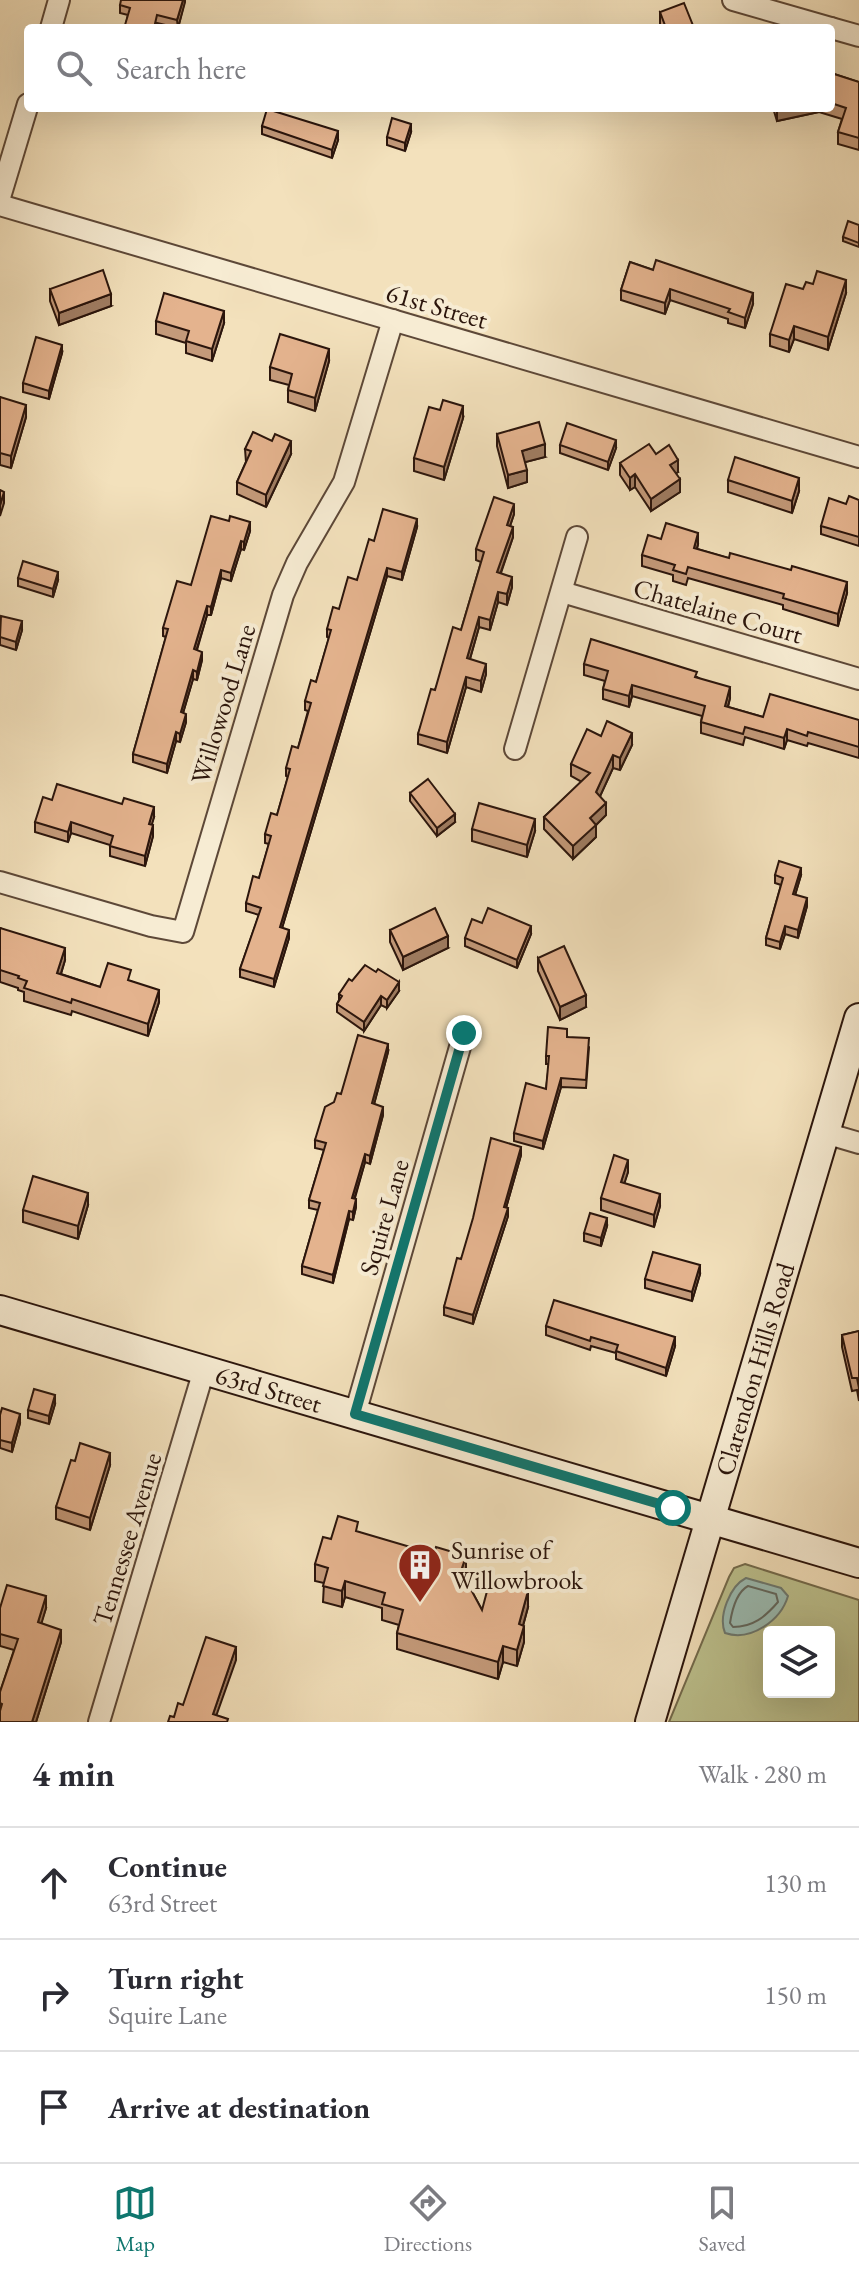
<!DOCTYPE html>
<meta charset="utf-8">
<style>
:root{--surface:#fff;--page:#f7f7f7;--text:#2b2b33;--muted:#7c7c81;--line:#e1e1e2;--accent:#0f766e}
body{margin:0;font-family:"EB Garamond",serif;background:var(--page);color:var(--text)}
.controls{position:absolute;right:24px;bottom:24px;display:grid;overflow:hidden;border-radius:8px;box-shadow:0 8px 32px #0002}
.controls button{width:72px;height:72px;display:grid;place-items:center;padding:0;border:0;border-bottom:2px solid var(--line);background:var(--surface);color:var(--text);font:40px sans-serif}
.stop{position:absolute;width:24px;height:24px;margin:-18px;border:6px solid #0f766e;border-radius:50%;background:#fff}
.stop.end{background:#0f766e;border-color:#fff;box-shadow:0 2px 8px #0008}
.list{margin:0;padding:0;list-style:none}
h2{display:flex;justify-content:space-between;align-items:center;height:104px;margin:0;padding:0 32px;font-size:34px}
h2 small{font-size:26px;font-weight:400;color:var(--muted)}
.list li{display:grid;grid-template-columns:52px 1fr auto;gap:24px;align-items:center;box-sizing:border-box;height:112px;padding:0 32px;border-top:2px solid var(--line)}
.list b{display:block;font-size:30px;white-space:nowrap}
.list p{margin:0;font-size:26px;white-space:nowrap;color:var(--muted)}
.list em{font-size:26px;font-style:normal;color:var(--muted)}
.icon{flex:none;width:44px;height:44px;fill:none;stroke:currentColor;stroke-width:2;stroke-linecap:round;stroke-linejoin:round}
.map{position:relative;flex:none;width:859px;height:1722px;overflow:hidden}
.search{position:absolute;background:var(--surface);box-shadow:0 8px 32px #0002;left:24px;right:24px;top:24px;height:88px;display:flex;align-items:center;gap:20px;box-sizing:border-box;padding:0 28px;border-radius:8px;color:var(--muted);font-size:30px}
.sheet{height:440px;background:var(--surface)}
nav{display:flex;justify-content:space-around;align-items:center;box-sizing:border-box;height:112px;border-top:2px solid var(--line);background:var(--surface);font-size:22px;color:var(--muted)}
nav a{display:grid;justify-items:center;gap:4px}
nav .on{color:var(--accent)}
.map>svg:first-child{display:block}
</style>
<div class="map">
<svg width="859" height="1722" viewBox="0 0 859 1722">
<rect width="100%" height="100%" fill="#f3e1bc"/>
<filter id="stains"><feTurbulence type="fractalNoise" baseFrequency=".0025" numOctaves="4"/><feColorMatrix values="0 0 0 0 .2 0 0 0 0 .09 0 0 0 0 .02 0 0 0 .5 -.17"/></filter>
<radialGradient id="worn" r=".72"><stop offset=".6" stop-color="#630" stop-opacity="0"/><stop offset="1" stop-color="#630" stop-opacity=".3"/></radialGradient>
<path fill="#bdc28f" stroke="#746c4e" stroke-width="2" fill-rule="evenodd" d="M745,1564L859,1600V1722H669L729,1577L734,1568ZM769,1632H829V1692H769Z"/>
<path fill="#9bbdb4" stroke="#6e7a71" stroke-width="2" d="M746,1578L781,1588L788,1596C781,1620 751,1642 725,1633C718,1616 730,1586 746,1578Z"/>
<g fill="none" stroke-linecap="round" stroke-linejoin="round">
<path stroke="#636960" stroke-width="2" d="M748,1586L776,1594L778,1602C765,1617 753,1627 733,1627L730,1623C732,1610 737,1592 748,1586Z"/>
<g stroke="#5d4838" stroke-width="24">
<g id="street">
<path d="M733,0L831,28"/>
<path d="M51,28L59,0"/>
<path d="M831,28L859,36"/>
<path d="M0,197L28,104"/>
<path d="M0,205L859,457"/>
<path d="M562,592L859,679"/>
<path d="M515,749L577,537"/>
<path d="M0,882L151,926L183,932L283,595L297,563L344,482L393,320"/>
<path d="M825,1133L859,1143"/>
<path d="M355,1414L464,1033"/>
<path d="M99,1722L204,1370"/>
</g>
</g>
<g stroke="#2b150c" stroke-width="32">
<g id="secondary">
<path id="s1" d="M0,1310L859,1563"/>
<path id="s2" d="M650,1722L859,1018"/>
</g>
</g>
<use href="#street" stroke="#f7ecd3" stroke-width="20"/>
<use href="#secondary" stroke="#f7ecd3" stroke-width="28"/>
</g>
<g fill="#c49a7a" stroke="#2b150c" stroke-width="2">
<path d="M185,0L178,28L157,23L156,28H125L128,15L120,13V5Z"/>
<path d="M660,12L694,28H661L660,24Z"/>
<path d="M831,73L859,82V150L838,144V132L842,119L819,112L777,121L773,108H831Z"/>
<path d="M262,126L338,140L332,158L262,134Z"/>
<path d="M411,132L405,151L387,145V137Z"/>
<path d="M859,225V247L843,241V237Z"/>
<path d="M630,262L753,304L745,328L728,323V319L670,300L665,314L621,300V290Z"/>
<path d="M50,289L111,306L59,325L50,301Z"/>
<path d="M803,289L846,293L828,350L794,339L789,352L770,346V334Z"/>
<path d="M156,321L224,323L212,361L186,353V343L156,334Z"/>
<path d="M62,353L49,399L23,392V383Z"/>
<path d="M329,361L315,411L288,402V390L289,385L270,380V367Z"/>
<path d="M0,397L26,417L11,468L0,465Z"/>
<path d="M463,418L444,480L414,471V458Z"/>
<path d="M497,434L545,457L525,462L527,482L508,488L497,446Z"/>
<path d="M560,445L616,448L608,470L560,453Z"/>
<path d="M245,449L291,454L266,507L237,494V482L246,462Z"/>
<path d="M656,454L678,472L676,473L680,492L651,511L635,487L630,490L620,475V463Z"/>
<path d="M728,480L799,491L792,513L728,492Z"/>
<path d="M859,500V546L821,534V526L846,504Z"/>
<path d="M514,514L510,526L513,537L501,573L512,587L507,605L498,602L490,630L479,627L470,659L486,674L481,692L466,687L447,753L418,744V734L435,690L461,630L481,562L476,560V549Z"/>
<path d="M229,521L250,531L244,550L241,549L231,581L221,578L211,615H207L197,650L202,660L197,680L193,679L183,713L186,722L180,742L176,741L167,773L133,762V754L166,637L163,636V628L191,585Z"/>
<path d="M417,527L402,580L387,576L282,928L289,938L274,987L240,977V969L259,915L246,911V903L259,878L269,844L265,843V834L277,815L288,777L286,776V768L298,748L308,711L305,710V701L316,682L329,638L327,637V629L357,580L374,541Z"/>
<path d="M661,539L698,544L697,549L847,593L838,626L783,609V605L688,578L686,585L673,581V575L642,566V555Z"/>
<path d="M18,578L58,580L53,597L18,586Z"/>
<path d="M0,618L22,630L16,650L0,645Z"/>
<path d="M584,664L697,677L730,698L728,707L763,717L859,720V758L808,743L807,746L787,740L784,749L745,737L743,745L701,733V722L702,716L632,696L629,707L603,699V689L605,681L584,675Z"/>
<path d="M601,736L632,745L620,770L613,768L600,796L606,815L596,825V837L573,859L544,829V817L582,782L571,776V764Z"/>
<path d="M410,793L455,822L437,836L410,801Z"/>
<path d="M154,817L151,825L153,836L145,866L110,856V845L71,833L68,842L35,832V822Z"/>
<path d="M472,829L535,831L527,857L472,841Z"/>
<path d="M775,875H801L795,895L807,906L798,938L785,934L780,949L766,945V938L781,885L775,883Z"/>
<path d="M482,923L531,934L517,968L465,946V938Z"/>
<path d="M0,928L65,960L61,974L100,987L131,981L159,1002L148,1036L72,1011L71,1015L24,1001V992L18,990V988L0,982Z"/>
<path d="M390,930L448,948L403,970L390,942Z"/>
<path d="M538,958L586,1007L560,1020L538,971Z"/>
<path d="M352,981L399,991L387,1008L381,1005L364,1031L337,1012V1004L339,1000V994Z"/>
<path d="M567,1037L589,1047L586,1088L561,1087L543,1149L514,1141V1133L546,1089L549,1064H546V1056Z"/>
<path d="M388,1052L374,1104L383,1115L370,1164L365,1162L355,1198L356,1207L353,1220L349,1219L333,1283L302,1274V1266L318,1210L309,1208V1200L324,1150L315,1148V1140L341,1094Z"/>
<path d="M521,1155L506,1208L508,1216L473,1324L444,1315V1307L461,1259Z"/>
<path d="M628,1172L624,1183L660,1206L654,1227L601,1210V1198Z"/>
<path d="M88,1205L78,1239L23,1222V1210Z"/>
<path d="M607,1226L601,1246L584,1241V1233Z"/>
<path d="M700,1274L692,1301L645,1288V1279Z"/>
<path d="M546,1326L675,1346L666,1376L616,1359V1353L591,1346L590,1350L546,1335Z"/>
<path d="M859,1331V1401L857,1390L852,1391L842,1347V1335Z"/>
<path d="M55,1404L49,1424L28,1418V1410Z"/>
<path d="M0,1415L20,1423L12,1452L0,1448Z"/>
<path d="M75,1461L110,1465L90,1530L56,1519V1507Z"/>
<path d="M358,1532L466,1572L464,1577L482,1610L528,1607L523,1626L524,1642L517,1666L503,1662L498,1679L397,1649V1633L399,1625L382,1620V1608L345,1597L342,1607L323,1602L324,1583L315,1581V1564L331,1539Z"/>
<path d="M0,1608H46L41,1623L61,1642L36,1722H0V1692L14,1650L0,1646Z"/>
</g>
<g fill="#a07d63" stroke="#2b150c" stroke-width="2">
<path d="M183,0H185V2L178,28L177,20Z"/>
<path d="M781,108H819V112L777,121V109Z"/>
<path d="M411,124V132L405,151V143Z"/>
<path d="M338,131V140L332,158V150Z"/>
<path d="M846,280V293L828,350V337Z"/>
<path d="M670,289V300L665,314V303Z"/>
<path d="M753,293V304L745,328V318Z"/>
<path d="M111,294V306L59,325V313Z"/>
<path d="M224,311V323L212,361V349Z"/>
<path d="M794,326V339L789,352V340Z"/>
<path d="M62,345V353L49,399V391Z"/>
<path d="M329,349V361L315,411V398Z"/>
<path d="M26,405V417L11,468V456Z"/>
<path d="M463,406V418L444,480V467Z"/>
<path d="M616,440V448L608,470V462Z"/>
<path d="M291,441V454L266,507V495Z"/>
<path d="M545,444V457L522,463V451Z"/>
<path d="M678,460V472L670,477V465Z"/>
<path d="M527,470V482L508,488V475Z"/>
<path d="M635,474V487L630,490V478Z"/>
<path d="M799,478V491L792,513V501Z"/>
<path d="M680,479V492L651,511V499Z"/>
<path d="M4,492V503L0,516V505Z"/>
<path d="M514,504V514L507,535V525Z"/>
<path d="M417,519V527L402,580V572Z"/>
<path d="M250,522V531L244,550V542Z"/>
<path d="M513,527V537L497,583V572Z"/>
<path d="M698,533V544L694,559V548Z"/>
<path d="M241,541V549L231,581V573Z"/>
<path d="M387,568V576L280,935V927Z"/>
<path d="M221,570V578L211,615V607Z"/>
<path d="M58,572V580L53,597V589Z"/>
<path d="M512,577V587L507,605V594Z"/>
<path d="M847,582V593L838,626V614Z"/>
<path d="M498,592V602L490,630V620Z"/>
<path d="M207,606V615L194,658V649Z"/>
<path d="M479,617V627L467,669V658Z"/>
<path d="M22,621V630L16,650V642Z"/>
<path d="M202,652V660L197,680V672Z"/>
<path d="M486,664V674L481,692V681Z"/>
<path d="M193,670V679L181,720V712Z"/>
<path d="M466,677V687L447,753V742Z"/>
<path d="M632,685V696L629,707V696Z"/>
<path d="M730,687V698L725,717V706Z"/>
<path d="M186,714V722L180,742V734Z"/>
<path d="M787,729V740L784,749V738Z"/>
<path d="M176,732V741L167,773V764Z"/>
<path d="M632,733V745L620,770V758Z"/>
<path d="M613,755V768L596,805V792Z"/>
<path d="M606,803V815L596,825V837L573,859V846L590,818Z"/>
<path d="M154,807V817L149,835V824Z"/>
<path d="M455,814V822L437,836V828Z"/>
<path d="M535,819V831L527,857V845Z"/>
<path d="M71,822V833L68,842V832Z"/>
<path d="M153,825V836L145,866V856Z"/>
<path d="M801,868V875L793,902V894Z"/>
<path d="M807,898V906L798,938V930Z"/>
<path d="M531,926V934L517,968V960Z"/>
<path d="M785,926V934L780,949V942Z"/>
<path d="M289,930V938L274,987V979Z"/>
<path d="M448,936V948L403,970V957Z"/>
<path d="M65,948V960L57,986V973Z"/>
<path d="M399,982V991L387,1008V1000Z"/>
<path d="M159,990V1002L148,1036V1024Z"/>
<path d="M586,995V1007L560,1020V1007Z"/>
<path d="M381,996V1005L364,1031V1022Z"/>
<path d="M388,1044V1052L372,1112V1103Z"/>
<path d="M561,1078V1087L543,1149V1141Z"/>
<path d="M383,1107V1115L370,1164V1156Z"/>
<path d="M521,1147V1155L504,1215V1207Z"/>
<path d="M365,1154V1162L352,1206V1198Z"/>
<path d="M628,1160V1172L621,1194V1182Z"/>
<path d="M88,1193V1205L78,1239V1226Z"/>
<path d="M660,1194V1206L654,1227V1215Z"/>
<path d="M356,1199V1207L353,1220V1212Z"/>
<path d="M508,1208V1216L473,1324V1315Z"/>
<path d="M349,1211V1219L333,1283V1275Z"/>
<path d="M607,1218V1226L601,1246V1238Z"/>
<path d="M700,1265V1274L692,1301V1292Z"/>
<path d="M675,1337V1346L666,1376V1368Z"/>
<path d="M55,1395V1404L49,1424V1416Z"/>
<path d="M20,1414V1423L12,1452V1443Z"/>
<path d="M110,1453V1465L90,1530V1518Z"/>
<path d="M466,1556V1572L461,1587V1571Z"/>
<path d="M345,1581V1597L342,1607V1591Z"/>
<path d="M528,1591V1607L519,1640V1624Z"/>
<path d="M46,1596V1608L38,1635V1622Z"/>
<path d="M524,1626V1642L517,1666V1650Z"/>
<path d="M61,1630V1642L36,1722H32Z"/>
<path d="M503,1646V1662L498,1679V1662Z"/>
<path d="M236,1647V1660L214,1722L213,1714Z"/>
</g>
<g fill="#e4b38e" stroke="#2b150c" stroke-width="2">
<path d="M121,0H183L177,20L157,15L154,28H135L125,25L130,8L120,5Z"/>
<path d="M684,3L694,28H666L660,12Z"/>
<path d="M831,73L859,82V138L838,132L846,108L831,103Z"/>
<path d="M267,109L338,131L332,150L262,126Z"/>
<path d="M392,118L411,124L405,143L387,137Z"/>
<path d="M848,221L859,225V243L843,237Z"/>
<path d="M656,260L753,293L745,318L728,312L730,309L670,289L665,303L621,290L630,262L653,270Z"/>
<path d="M103,270L111,294L59,313L50,289Z"/>
<path d="M817,271L846,280L828,337L794,326L789,340L770,334L786,284L803,289L806,282L813,284Z"/>
<path d="M164,293L224,311L212,349L186,341L189,331L156,321Z"/>
<path d="M280,334L329,349L315,398L288,390L292,374L270,367Z"/>
<path d="M36,337L62,345L49,391L23,383Z"/>
<path d="M0,397L26,405L11,456L0,453Z"/>
<path d="M443,400L463,406L444,467L414,458L429,407L440,410Z"/>
<path d="M539,422L545,444L522,451L527,470L508,475L497,434Z"/>
<path d="M567,423L616,440L608,462L560,445Z"/>
<path d="M253,432L272,441L275,434L291,441L266,495L237,482L251,451L245,449Z"/>
<path d="M649,444L656,454L669,445L678,460L670,465L680,479L651,499L635,474L630,478L620,463Z"/>
<path d="M735,457L799,478L792,501L728,480Z"/>
<path d="M0,490L4,492L0,505Z"/>
<path d="M849,496L859,500V537L821,526L829,498L846,504Z"/>
<path d="M494,497L514,504L507,525L513,527L497,572L512,577L507,594L498,592L490,620L479,617L467,658L486,664L481,681L466,677L447,742L418,734L431,689L435,690L453,627L461,630L484,552L476,549Z"/>
<path d="M383,509L417,519L402,572L387,568L280,927L289,930L274,979L240,969L261,908L246,903L253,876L259,878L271,836L265,834L271,813L277,815L290,769L286,768L292,746L298,748L311,703L305,701L311,680L316,682L331,630L327,629L333,607L339,609L348,577L357,580L369,539L374,541Z"/>
<path d="M211,516L229,521L230,516L250,522L244,542L241,541L231,573L221,570L211,607L207,606L194,649L202,652L197,672L193,670L181,712L186,714L180,734L176,732L167,764L133,754L168,629L163,628L177,581L191,585Z"/>
<path d="M666,523L698,533L694,548L729,558L730,553L791,570L792,566L847,582L838,614L783,598L784,594L688,567L686,574L673,570L675,565L642,555L648,535L661,539Z"/>
<path d="M23,561L58,572L53,589L18,578Z"/>
<path d="M1,616L22,621L16,642L0,637Z"/>
<path d="M591,639L697,672L695,677L730,687L725,706L763,717L770,694L859,720V747L808,732L807,736L787,729L784,738L745,727L743,734L701,722L705,706L632,685L629,696L603,689L608,671L584,664Z"/>
<path d="M607,721L632,733L620,758L613,755L596,792L606,803L590,818L596,825L573,846L544,817L590,773L571,764L587,729L601,736Z"/>
<path d="M428,779L455,814L437,828L410,793Z"/>
<path d="M57,784L122,804L124,798L154,807L149,824L153,825L145,856L110,846L113,836L71,822L68,832L35,822L43,797L52,800Z"/>
<path d="M479,803L535,819L527,845L472,829Z"/>
<path d="M779,861L801,868L793,894L807,898L798,930L785,926L780,942L766,938L783,878L775,875Z"/>
<path d="M435,908L448,936L403,957L390,930Z"/>
<path d="M488,908L531,926L517,960L465,938L472,919L482,923Z"/>
<path d="M0,928L65,948L57,973L100,987L108,963L131,970L128,980L159,990L148,1024L72,999L71,1003L24,988L27,981L18,978L19,976L0,970Z"/>
<path d="M564,946L586,995L560,1007L538,958Z"/>
<path d="M365,965L376,972L378,969L399,982L387,1000L381,996L364,1022L337,1004L342,996L339,994L349,979L352,981Z"/>
<path d="M548,1027L567,1029V1037L589,1038L586,1080L561,1078L543,1141L514,1133L526,1083L546,1089L549,1056H546Z"/>
<path d="M358,1035L388,1044L372,1103L383,1107L370,1156L365,1154L352,1198L356,1199L353,1212L349,1211L333,1275L302,1266L320,1203L309,1200L326,1143L315,1140L325,1107L334,1102L337,1093L341,1094Z"/>
<path d="M491,1138L521,1147L504,1207L508,1208L473,1315L444,1307L457,1258L461,1259L473,1218Z"/>
<path d="M614,1155L628,1160L621,1182L660,1194L654,1215L601,1198Z"/>
<path d="M33,1176L88,1193L78,1226L23,1210Z"/>
<path d="M590,1213L607,1218L601,1238L584,1233Z"/>
<path d="M653,1252L700,1265L692,1292L645,1279Z"/>
<path d="M554,1300L675,1337L666,1368L616,1351L618,1345L591,1337L590,1341L546,1326Z"/>
<path d="M859,1331V1388L857,1378H852L842,1335Z"/>
<path d="M34,1389L55,1395L49,1416L28,1410Z"/>
<path d="M2,1408L20,1414L12,1443L0,1440V1415Z"/>
<path d="M80,1443L110,1453L90,1518L56,1507L71,1460L75,1461Z"/>
<path d="M338,1516L358,1522L356,1531L434,1554L436,1547L466,1556L461,1571L482,1610L490,1580L528,1591L519,1624L524,1626L517,1650L503,1646L498,1662L397,1633L403,1610L382,1604L385,1593L345,1581L342,1591L323,1586L328,1568L315,1564L323,1537L331,1539Z"/>
<path d="M7,1585L46,1596L38,1622L61,1630L32,1722H0V1711L2,1704L0,1703V1692L18,1639L0,1634V1608Z"/>
<path d="M206,1637L236,1647L213,1714L228,1719L227,1722H168L170,1716L174,1717L178,1703L183,1705Z"/>
</g>
<g fill="none" stroke-linecap="round" stroke-linejoin="round">
<path stroke="#0f766e" stroke-width="10" d="M464,1033L355,1414L673,1508"/>
</g>
<defs>
<g id="building-pin" transform="scale(2.3)"><path d="M0 17L-7.5 6A9.5 9.5 0 1 1 7.5 6Z" fill="#8f2418" stroke="#f7ecd3"/><path d="M-4-6H4V6H1V3H-1V6H-4ZM-2.5-4.3h1.7v1.8h-1.7ZM.8-4.3h1.7v1.8H.8ZM-2.5-1h1.7V.8h-1.7ZM.8-1h1.7V.8H.8Z" fill="#fff"/></g>
</defs>
<g fill-rule="evenodd">
<use href="#building-pin" x="420" y="1565"/>
</g>
<g text-anchor="middle" stroke-width="8" stroke-linejoin="round" paint-order="stroke">
<g font-size="26" fill="#2b150c" stroke="#f7ecd3">
<text transform="translate(437 306) rotate(16)" y="9">61st Street</text>
<text transform="translate(718 611) rotate(16)" y="9">Chatelaine Court</text>
<text transform="translate(223 704) rotate(-73)" y="9">Willowood Lane</text>
<text transform="translate(384 1217) rotate(-74)" y="9">Squire Lane</text>
<text dy="9" stroke="none"><textPath href="#s2" startOffset="368">Clarendon Hills Road</textPath></text>
<text dy="9" stroke="none"><textPath href="#s1" startOffset="280">63rd Street</textPath></text>
<text transform="translate(127 1539) rotate(-73)" y="9">Tennessee Avenue</text>
</g>
<g font-size="26" fill="#2b150c" stroke="#f7ecd3" text-anchor="start">
<text x="451" y="1559">Sunrise of<tspan x="451" dy="30">Willowbrook</tspan></text>
</g>
</g>
<rect width="100%" height="100%" filter="url(#stains)"/>
<rect width="100%" height="100%" fill="url(#worn)"/>
</svg>
<div class="controls">
<button><svg class="icon" aria-label="layers" viewBox="0 0 24 24"><path d="M12 4l9 5-9 5-9-5zM3 14l9 5 9-5"/></svg></button>
</div>
<div class="stop" style="left:673px;top:1508px"></div>
<div class="stop end" style="left:464px;top:1033px"></div>
<div class="search"><svg class="icon" aria-label="search" viewBox="0 0 24 24"><circle cx="10" cy="10" r="6"/><path d="M15 15l6 6"/></svg>Search here</div>
</div>
<section class="sheet">
<h2>4 min<small>Walk · 280 m</small></h2>
<ul class="list">
<li><svg class="icon" aria-label="ahead" viewBox="0 0 24 24"><path d="M12 20V5M6 11l6-6 6 6"/></svg><div><b>Continue</b><p>63rd Street</p></div><em>130 m</em></li>
<li><svg class="icon" aria-label="right" viewBox="0 0 24 24"><path d="M7 20v-9h11M14 6l5 5-5 5"/></svg><div><b>Turn right</b><p>Squire Lane</p></div><em>150 m</em></li>
<li><svg class="icon" aria-label="arrive" viewBox="0 0 24 24"><path d="M6 21V4h12l-3 4 3 4H6"/></svg><div><b>Arrive at destination</b></div></li>
</ul>
</section>
<nav>
<a class="on"><svg class="icon" aria-label="map" viewBox="0 0 24 24"><path d="M3 6l6-2 6 2 6-2v14l-6 2-6-2-6 2zM9 4v14M15 6v14"/></svg>Map</a>
<a><svg class="icon" aria-label="directions" viewBox="0 0 24 24"><path d="M12 3l9 9-9 9-9-9zM9 14v-3h6M13 9l2 2-2 2"/></svg>Directions</a>
<a><svg class="icon" aria-label="saved" viewBox="0 0 24 24"><path d="M7 4h10v16l-5-4-5 4z"/></svg>Saved</a>
</nav>
